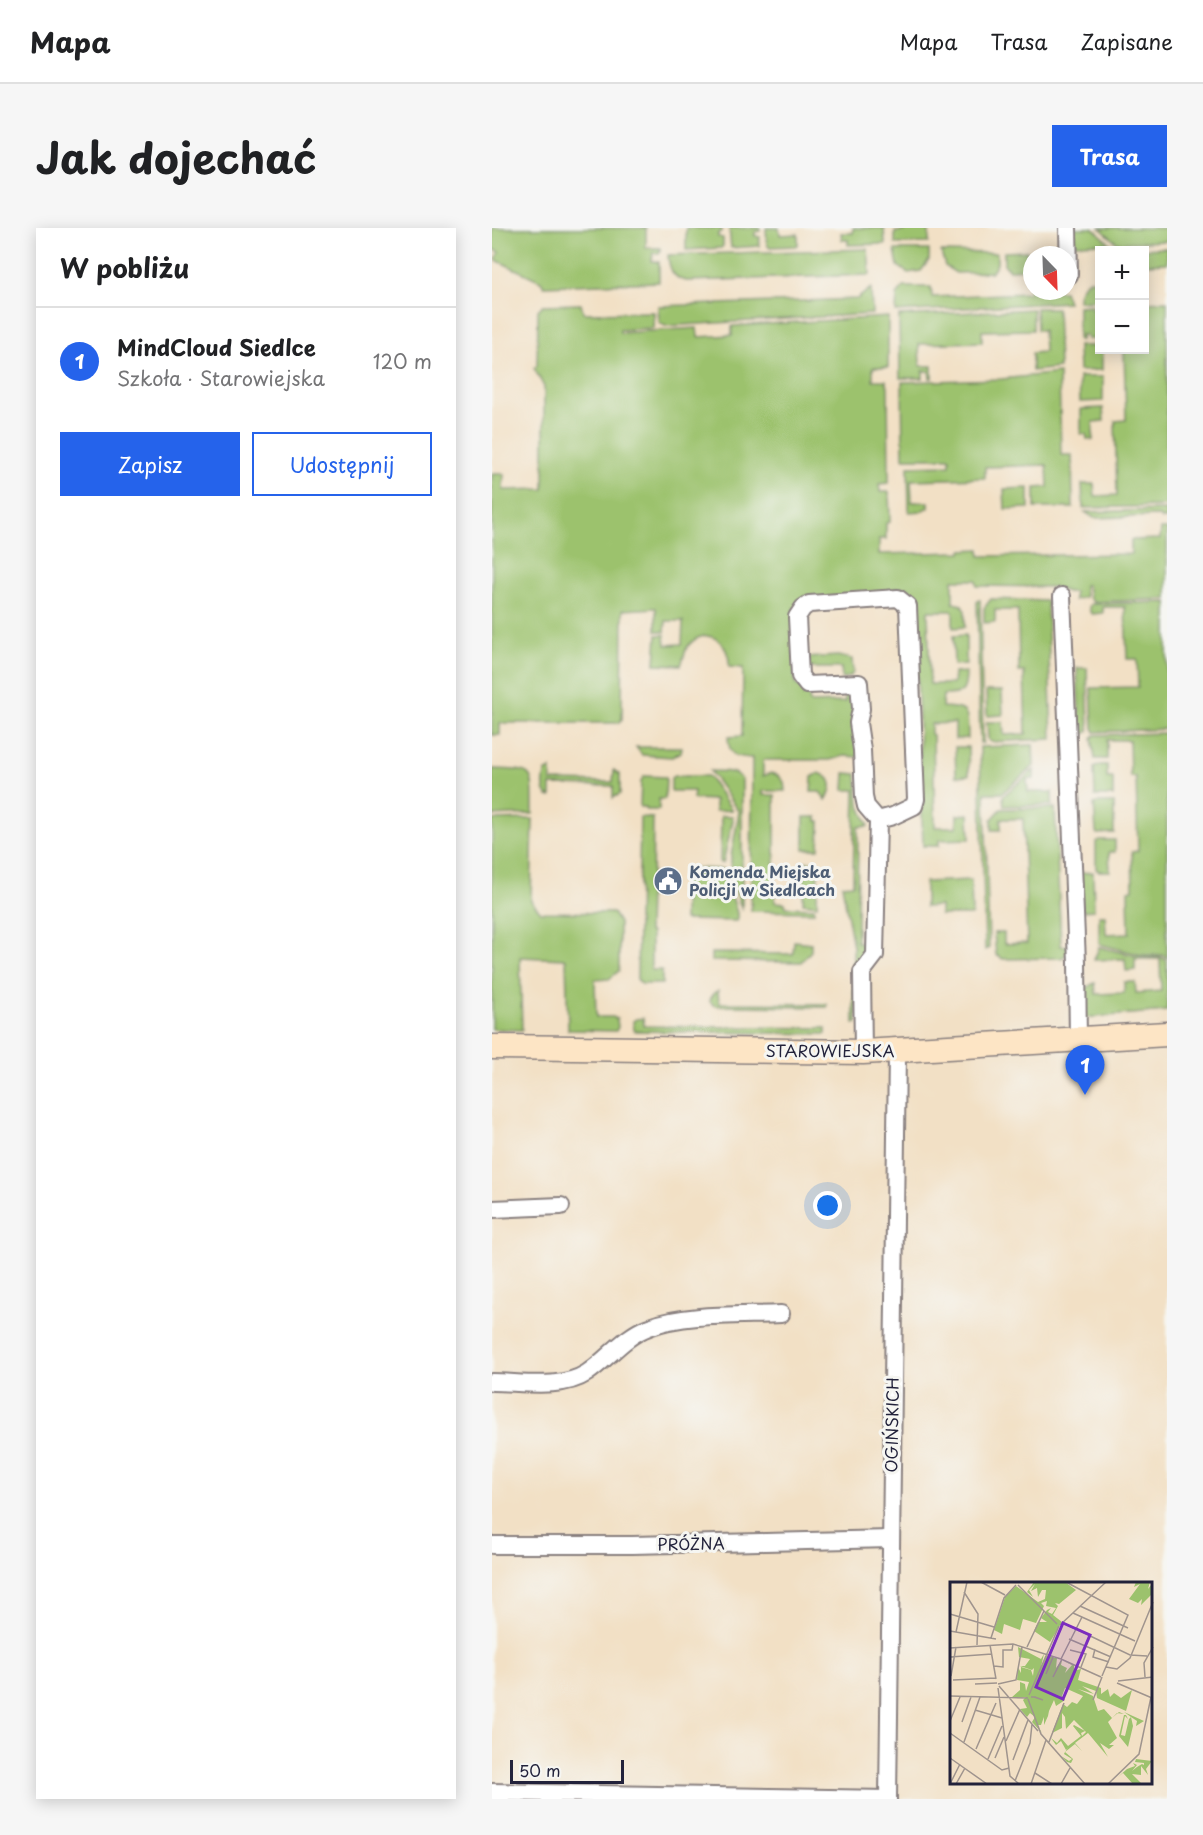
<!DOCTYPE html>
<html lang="pl">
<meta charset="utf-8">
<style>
:root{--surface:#fff;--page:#f6f6f6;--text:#202124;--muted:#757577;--line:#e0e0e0;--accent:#2563eb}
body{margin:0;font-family:"Playpen Sans",sans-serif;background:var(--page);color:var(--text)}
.controls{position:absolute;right:18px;top:18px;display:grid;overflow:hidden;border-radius:0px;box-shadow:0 3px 15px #0003}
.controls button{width:54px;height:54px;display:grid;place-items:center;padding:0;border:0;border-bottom:2px solid var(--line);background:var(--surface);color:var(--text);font:30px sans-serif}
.compass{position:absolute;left:531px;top:18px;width:54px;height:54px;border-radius:50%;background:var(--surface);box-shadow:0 3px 15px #0003;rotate:157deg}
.scale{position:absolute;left:18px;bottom:15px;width:114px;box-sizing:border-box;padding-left:6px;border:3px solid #22223b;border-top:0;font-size:16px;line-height:21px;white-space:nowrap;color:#22223b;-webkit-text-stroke:4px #f6f6f2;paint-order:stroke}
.you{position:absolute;left:336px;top:978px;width:21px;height:21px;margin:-15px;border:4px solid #fff;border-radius:50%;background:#1a73e8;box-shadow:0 0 0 9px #1a73e833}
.badge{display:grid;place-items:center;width:39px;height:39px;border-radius:50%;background:var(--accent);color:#fff;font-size:20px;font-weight:700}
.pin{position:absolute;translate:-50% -50px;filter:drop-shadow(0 2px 3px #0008)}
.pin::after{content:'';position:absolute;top:32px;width:21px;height:18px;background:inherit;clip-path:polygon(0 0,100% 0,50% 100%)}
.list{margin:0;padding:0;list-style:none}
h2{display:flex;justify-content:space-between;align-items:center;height:78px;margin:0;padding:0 24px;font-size:26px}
h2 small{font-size:20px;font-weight:400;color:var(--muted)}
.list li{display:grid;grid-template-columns:39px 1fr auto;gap:18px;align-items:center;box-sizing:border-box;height:108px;padding:0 24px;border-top:2px solid var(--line)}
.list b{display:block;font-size:22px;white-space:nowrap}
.list p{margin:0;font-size:20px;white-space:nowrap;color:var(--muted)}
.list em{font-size:20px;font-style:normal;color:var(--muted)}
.actions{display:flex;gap:12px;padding:18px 24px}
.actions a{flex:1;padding:14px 0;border:2px solid var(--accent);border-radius:0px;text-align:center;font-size:21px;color:var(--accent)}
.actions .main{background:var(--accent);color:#fff}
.map{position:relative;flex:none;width:675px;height:1571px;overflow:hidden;border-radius:0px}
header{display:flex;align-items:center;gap:36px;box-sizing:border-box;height:84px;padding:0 30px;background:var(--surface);border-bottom:2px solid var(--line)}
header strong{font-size:28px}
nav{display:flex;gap:33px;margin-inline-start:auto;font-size:21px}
.intro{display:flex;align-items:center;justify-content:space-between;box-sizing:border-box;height:144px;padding:0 36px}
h1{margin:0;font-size:42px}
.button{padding:15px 27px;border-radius:0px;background:var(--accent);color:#fff;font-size:21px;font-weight:700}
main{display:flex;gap:36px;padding:0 36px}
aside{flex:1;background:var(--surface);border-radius:0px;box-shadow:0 3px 15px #0003}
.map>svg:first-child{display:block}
</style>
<header>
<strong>Mapa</strong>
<nav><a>Mapa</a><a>Trasa</a><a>Zapisane</a></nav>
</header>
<div class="intro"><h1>Jak dojechać</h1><a class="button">Trasa</a></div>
<main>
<aside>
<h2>W pobliżu<small></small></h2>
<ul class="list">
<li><span class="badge">1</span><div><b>MindCloud Siedlce</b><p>Szkoła · Starowiejska</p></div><em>120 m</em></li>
</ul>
<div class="actions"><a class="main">Zapisz</a><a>Udostępnij</a></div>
</aside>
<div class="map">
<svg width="675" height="1571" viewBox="0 0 675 1571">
<rect width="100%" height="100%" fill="#f6f6f2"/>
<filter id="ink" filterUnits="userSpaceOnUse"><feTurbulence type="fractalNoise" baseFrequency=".0167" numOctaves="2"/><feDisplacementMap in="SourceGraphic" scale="12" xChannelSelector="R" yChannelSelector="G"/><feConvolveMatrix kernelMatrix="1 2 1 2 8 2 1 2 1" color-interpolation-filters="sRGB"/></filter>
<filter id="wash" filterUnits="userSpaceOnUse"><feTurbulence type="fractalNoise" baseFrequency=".008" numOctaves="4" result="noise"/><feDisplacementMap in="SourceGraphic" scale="24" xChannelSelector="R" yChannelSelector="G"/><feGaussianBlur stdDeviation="1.35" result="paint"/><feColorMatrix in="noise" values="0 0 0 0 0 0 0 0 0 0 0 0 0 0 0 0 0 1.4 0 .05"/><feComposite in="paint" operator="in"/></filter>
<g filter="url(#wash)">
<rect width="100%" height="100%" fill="#f2e0c5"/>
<g fill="#9cc26d" stroke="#5f7254" stroke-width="1.5">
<path d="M0,0H154V20H168V25H161L160,33L167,34V54L52,58L49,53L4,32L7,24L1,21L0,23Z"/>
<path d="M194,0H230V4L226,5V9L231,10V18L229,20L194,22Z"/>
<path d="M237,0H268V3L263,4V8L268,9L267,18L239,20Z"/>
<path d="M274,0H287L288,7L306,6V17L304,18L278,19L275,17Z"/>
<path d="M361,0H392L393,16L356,17V12H350L349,5H361Z"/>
<path d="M412,0H437V15L403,16V4L412,3Z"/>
<path d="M581,0H601L618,15L582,16Z"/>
<path d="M608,0H675V13L625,15Z"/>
<path d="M675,20V35L653,36L652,22H615Z"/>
<path d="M376,21L378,47L195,53C181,51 177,41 176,27Z"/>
<path d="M403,22H437V32L429,43L416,45L406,38Z"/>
<path d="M535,23L534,41L517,42L512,36V24Z"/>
<path d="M449,24L505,25V36L500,44L464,45L453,38Z"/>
<path d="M598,52L607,53V72L586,73C586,63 589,56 598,52Z"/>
<path d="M538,54H540V63H572L576,74L404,84L405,67L412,59H439L440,69L536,65Z"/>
<path d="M379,60L380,86L173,98L167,94L166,78L365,71Z"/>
<path d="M675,73V278L591,280L590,256H602L603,268L625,267L623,193L634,192L632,122H652L653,74Z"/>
<path d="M89,76L91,84L94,85L162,84L161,100L128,102V105L205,100L206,109L240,107V98L396,89V139H381V152H394L396,159L397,255L387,256L388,264H397L398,294L394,295V311H387V326L470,324V322L488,321V328L639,326V312L668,311L669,301H675V371L601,374L597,370L595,357H592L593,369L582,372V364H575L562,359L485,358L484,352H461V375L470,377L473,383V399L461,400V383H436L438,456H461L462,445L474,444C474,465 471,467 451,467L450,479C479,480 475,484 476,510L463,511V495L439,496V506L441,507L443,599H465V587L477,586L478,611L447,612V618H431L423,377L418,370L417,360H403L402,367L302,380L303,456L316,463L318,475L353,474V462L359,464L362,468L367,529L352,528L338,532H271V548L279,545L286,547L292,554L293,563H271V567H283V674L293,675L294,679L322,680V684L259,683L260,530C243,529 237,529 236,509L250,508L251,440L237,439C239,414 214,396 196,418C192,424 192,431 189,437L163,436L165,407H173L174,417L190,416L191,393H174L173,404L164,403V380L131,382L130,491L127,495H8V507H0V246H12L11,262L52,261V159L42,140L45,138L46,82L51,77Z"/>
<path d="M607,76H608L607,111H595L594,107H589V112H586V78L600,77V82H607Z"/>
<path d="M544,80H565L567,140L540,143V125L552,124L551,102H545Z"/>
<path d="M541,81V102L490,103V114L427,116L428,138H440V150H438L437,143H431V150H408L407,88Z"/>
<path d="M586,118H607L608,122H610V142L587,143Z"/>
<path d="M567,145L569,227H580L581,280H543V260L556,259L555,237L493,239V250L419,252L420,274H437V280L432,281L431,283L417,284L416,238L458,237V230H411L410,154L509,151Z"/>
<path d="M587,149H611V173L588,174Z"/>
<path d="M611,180L612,193L601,194V212L595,211L594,206H589V181Z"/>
<path d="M537,260V280L513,281L512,261Z"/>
<path d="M675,282V291H670L667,288L602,290L593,284Z"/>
<path d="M499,371L555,373L560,511L498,514L496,512L495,494H511L512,507L534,506L532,444H527L526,382H503V394L492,395V380Z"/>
<path d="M485,372H488L491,515H488Z"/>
<path d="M675,374V501L603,504L601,500L599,460L646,459L645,431H635L633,379H611V385L600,386L598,384L597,378L599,376Z"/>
<path d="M474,407V436L462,437L461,408Z"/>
<path d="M346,428L360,431L361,444L359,448L350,451L349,440H317V452L313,430Z"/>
<path d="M585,440H595L597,503L588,509Z"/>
<path d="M494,463H510L511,487L495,488Z"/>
<path d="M675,505V730L670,727H649L607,716V687H613L614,706L637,705L636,662L641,661L640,624L646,623L644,549H638L637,512H615V531H603L600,510L603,507Z"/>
<path d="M541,517L542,538L510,565H493L497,720L493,722L488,519Z"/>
<path d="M144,519H190L189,524L180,529L150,527Z"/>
<path d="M463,519H476L477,547L464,548Z"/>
<path d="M608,537H615V550H621V568H603L602,540Z"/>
<path d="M0,541C46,542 40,542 41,586L0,588Z"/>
<path d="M59,541V553L121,554L122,542L128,547V566L121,570V558L59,557V569L56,568C50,563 51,550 54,543Z"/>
<path d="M542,542V551H535L536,564H560V577L512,578L511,568Z"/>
<path d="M218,543C230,544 244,541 250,552V683L239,649V628L247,584Z"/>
<path d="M327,545C343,550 341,561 334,572L328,564H319L320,549Z"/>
<path d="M353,545L365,546L367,576L376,596V598L366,599L365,714L377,715V718L365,741V795L362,796L361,718L350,657L361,656L363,562H352Z"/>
<path d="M152,548L174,549L173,571H167V582H154V579H148L149,553Z"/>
<path d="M182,548H216L240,582L223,583V572L201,571L202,563H179V550Z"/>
<path d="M605,575H622V605L605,606L604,604L602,576Z"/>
<path d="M563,580L569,718H579L578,725L569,730L511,731L504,727L502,705H512V716L535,715L531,591H509V602H500V591L509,581Z"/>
<path d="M229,588H240L241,592L231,635H228Z"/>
<path d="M148,589L161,590L160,664L157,665L156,704L159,705V742H170V756H149L145,751Z"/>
<path d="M312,589H325V593H328L327,621H312Z"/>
<path d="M41,591L39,673L49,684L121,685L127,695V743L117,751L103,752L104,789H121L125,791L126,799L124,803L76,802L74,731L28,729L30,802L0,801V592Z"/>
<path d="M607,612H623V624H617L618,643H606L604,641V614Z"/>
<path d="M312,634H324V636H326L325,677L311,675Z"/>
<path d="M193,640L232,641L245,685V693L192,692Z"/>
<path d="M601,644L602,682L590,683L588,645Z"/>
<path d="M479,652L480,687H448V678L433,679V654Z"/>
<path d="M302,713L319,715V723L309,734L219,733V725L301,726Z"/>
<path d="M607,719L649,729H669L675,733V783L592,790C591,776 587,760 603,755L604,766L632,765V754H643L644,765L669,763L668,731H643V742L634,743L633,731L602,732Z"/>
<path d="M226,763L227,775L335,776V779L224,778L218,774C219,767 220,765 226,763Z"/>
<path d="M151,790L152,798L334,800V806L142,803L141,793L144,791Z"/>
</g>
</g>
<g filter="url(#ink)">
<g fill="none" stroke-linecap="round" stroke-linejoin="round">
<g stroke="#8a8180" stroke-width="20">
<g id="street">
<path d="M576,0L577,47"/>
<path d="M570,368L585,734L586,812"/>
<path d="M371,824L370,744L383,727L386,592L374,578L372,569L370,522L366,495L369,481L367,455L315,457L308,448L305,389L311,380L317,376L406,370L416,378L424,571L422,578L401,588L386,592"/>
<path d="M0,981L69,978"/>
<path d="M0,1154C29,1154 69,1162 95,1145C116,1131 132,1108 157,1099C193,1085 249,1088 289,1086"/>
<path d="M0,1317H140L399,1311"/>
<path d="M0,1564L396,1571"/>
<path d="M396,1571L405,824"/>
</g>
</g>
<g stroke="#8a8180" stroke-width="27">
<path id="secondary" d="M0,819L371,824L675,806"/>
</g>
<use href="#street" stroke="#fff" stroke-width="16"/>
<use href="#secondary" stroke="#fde5c5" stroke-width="24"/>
</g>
</g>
<defs>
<g id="civic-disc" transform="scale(1.5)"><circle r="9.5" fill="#5c6f8a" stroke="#f6f6f2"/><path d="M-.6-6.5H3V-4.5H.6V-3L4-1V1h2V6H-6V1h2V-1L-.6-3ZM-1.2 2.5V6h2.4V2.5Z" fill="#fff"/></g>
</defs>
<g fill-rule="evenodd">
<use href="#civic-disc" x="176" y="653"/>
</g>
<g text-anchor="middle" stroke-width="6" stroke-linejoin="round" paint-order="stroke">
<g font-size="16" font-weight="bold" fill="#4e5e75" stroke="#f6f6f2" text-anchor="start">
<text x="197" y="650">Komenda Miejska<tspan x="197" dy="18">Policji w Siedlcach</tspan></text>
</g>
<g font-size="16" fill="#22223b" stroke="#f6f6f2">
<text x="338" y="829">STAROWIEJSKA</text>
<text transform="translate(400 1197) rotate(-89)" y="6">OGIŃSKICH</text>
<text transform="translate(199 1316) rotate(-1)" y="6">PRÓŻNA</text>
</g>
</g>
<g transform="translate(458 1354)">
<rect width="202" height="202" fill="#f2e0c5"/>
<path d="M84,0H115L126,8L109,22L105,21L108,24L103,33L112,40L100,60L84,49L88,40H97L91,36L97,28L101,26L98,30L102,32L106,26L96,24L97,19L91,21L94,24L86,41L73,37L70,48L54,42L52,52L44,48L55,15L66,4L88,20L95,17L96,8H92L88,15L87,6L81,9L85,2L79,8L83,15L77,10ZM186,0H200L198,7L202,2V12L191,23L192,17L188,21L179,17L190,2L184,5ZM68,65L91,77L94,72L91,85L96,74L103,75L96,93L102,76H107L106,86L112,78L111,83L117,86L115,91L122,83L113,79L124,83V87L128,85L127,88L131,87L128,98L151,106V112L158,107L160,115L164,111L171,116L182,108L176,129L147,116L146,109L132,104L144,112L128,107L143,114L148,129L154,127L162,136L169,130L174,132L167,131L158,140L167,156L159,163H164L159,167L150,161L158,175L138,151L125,161L132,169L125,162L115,170L123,177L121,181L117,180L111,174L119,179L122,177L114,172L115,170L118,166L116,168L111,159L106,163L101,156L107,161L111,156L118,164L131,154L123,144L124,143L135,149L131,151L132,154L136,150L124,138L116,147L115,135L112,131V146L102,151L113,122L117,125L122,120L127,122L133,114L115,106L112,114L115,118L106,124L104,118L99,129L98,134L94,143V135L91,143H87L92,151L82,140L85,135L80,131L77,135L70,127L77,126L73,118L76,115L61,116L70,108V100L75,102L76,109L79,100L67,98L68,85L71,91V85L81,88L83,94L84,86L82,88L70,84H75L80,77L69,75ZM174,130L194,139L186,144L187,139L181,135L183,144L178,165L169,154L174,133H176L178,137L175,134L171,153L175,154L179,137L181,135ZM186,177L202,179L196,187L198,193L191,184V193L182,192L192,202H183L173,191L168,195L177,187L185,184L183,181L187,183L182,189L187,185L192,182L194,183V181L185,180Z" fill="#9cc26d"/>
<path fill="none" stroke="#9f948e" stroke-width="1.5" d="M31,0L55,13M116,0L178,33L152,94M68,3L107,42M14,10L28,32L27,63M130,24L178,46M123,31L185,59M0,32L44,45M113,41L180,73L197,74M110,43L156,0M0,49L46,57M6,50L17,0M41,56L54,16L66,3M119,57L161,75M40,63L46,97M77,65L94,29M0,66L63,62L111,77L151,95M145,67L143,75L159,80M120,68L136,72L131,85M0,75L42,72M111,77L132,35M44,84L53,85V68H62L63,62M156,85L167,87L180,76L203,20M96,92L103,75M1,94L6,65M103,95L112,77M195,95L194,81L203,65M3,98L46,96M168,99L203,95M167,101L202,116M25,102L47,101M48,102L66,98L72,65M49,104L88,149M48,106L60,194L69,202M79,113L109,44M0,114L78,116M81,115H85L93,118L84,115M78,117L91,152L135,202M143,118L152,95M25,128L52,136M0,139L10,115M12,140L21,115M0,151L52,188L59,186M56,159L70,127M14,160L30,115M99,160L114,121M26,167L46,121M0,176L37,202M45,176L54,155M38,177L52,144M63,178L78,138M85,191L102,202M65,199L80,161L82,142M0,202L10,182M6,202L15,186M81,202L96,158M111,202L120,186M158,202L189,172L201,115"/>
<path fill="#7b2cbf" fill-opacity="0.15" stroke="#7b2cbf" stroke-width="3" d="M113,41L140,53L113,117L86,105Z"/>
<rect width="202" height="202" fill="none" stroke="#22223b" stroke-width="3"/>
</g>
</svg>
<div class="controls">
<button>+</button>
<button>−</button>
</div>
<svg class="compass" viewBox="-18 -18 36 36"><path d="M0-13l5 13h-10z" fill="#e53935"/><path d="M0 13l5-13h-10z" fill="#757577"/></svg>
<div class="scale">50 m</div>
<div class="you"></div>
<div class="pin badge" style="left:593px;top:867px">1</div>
</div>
</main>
